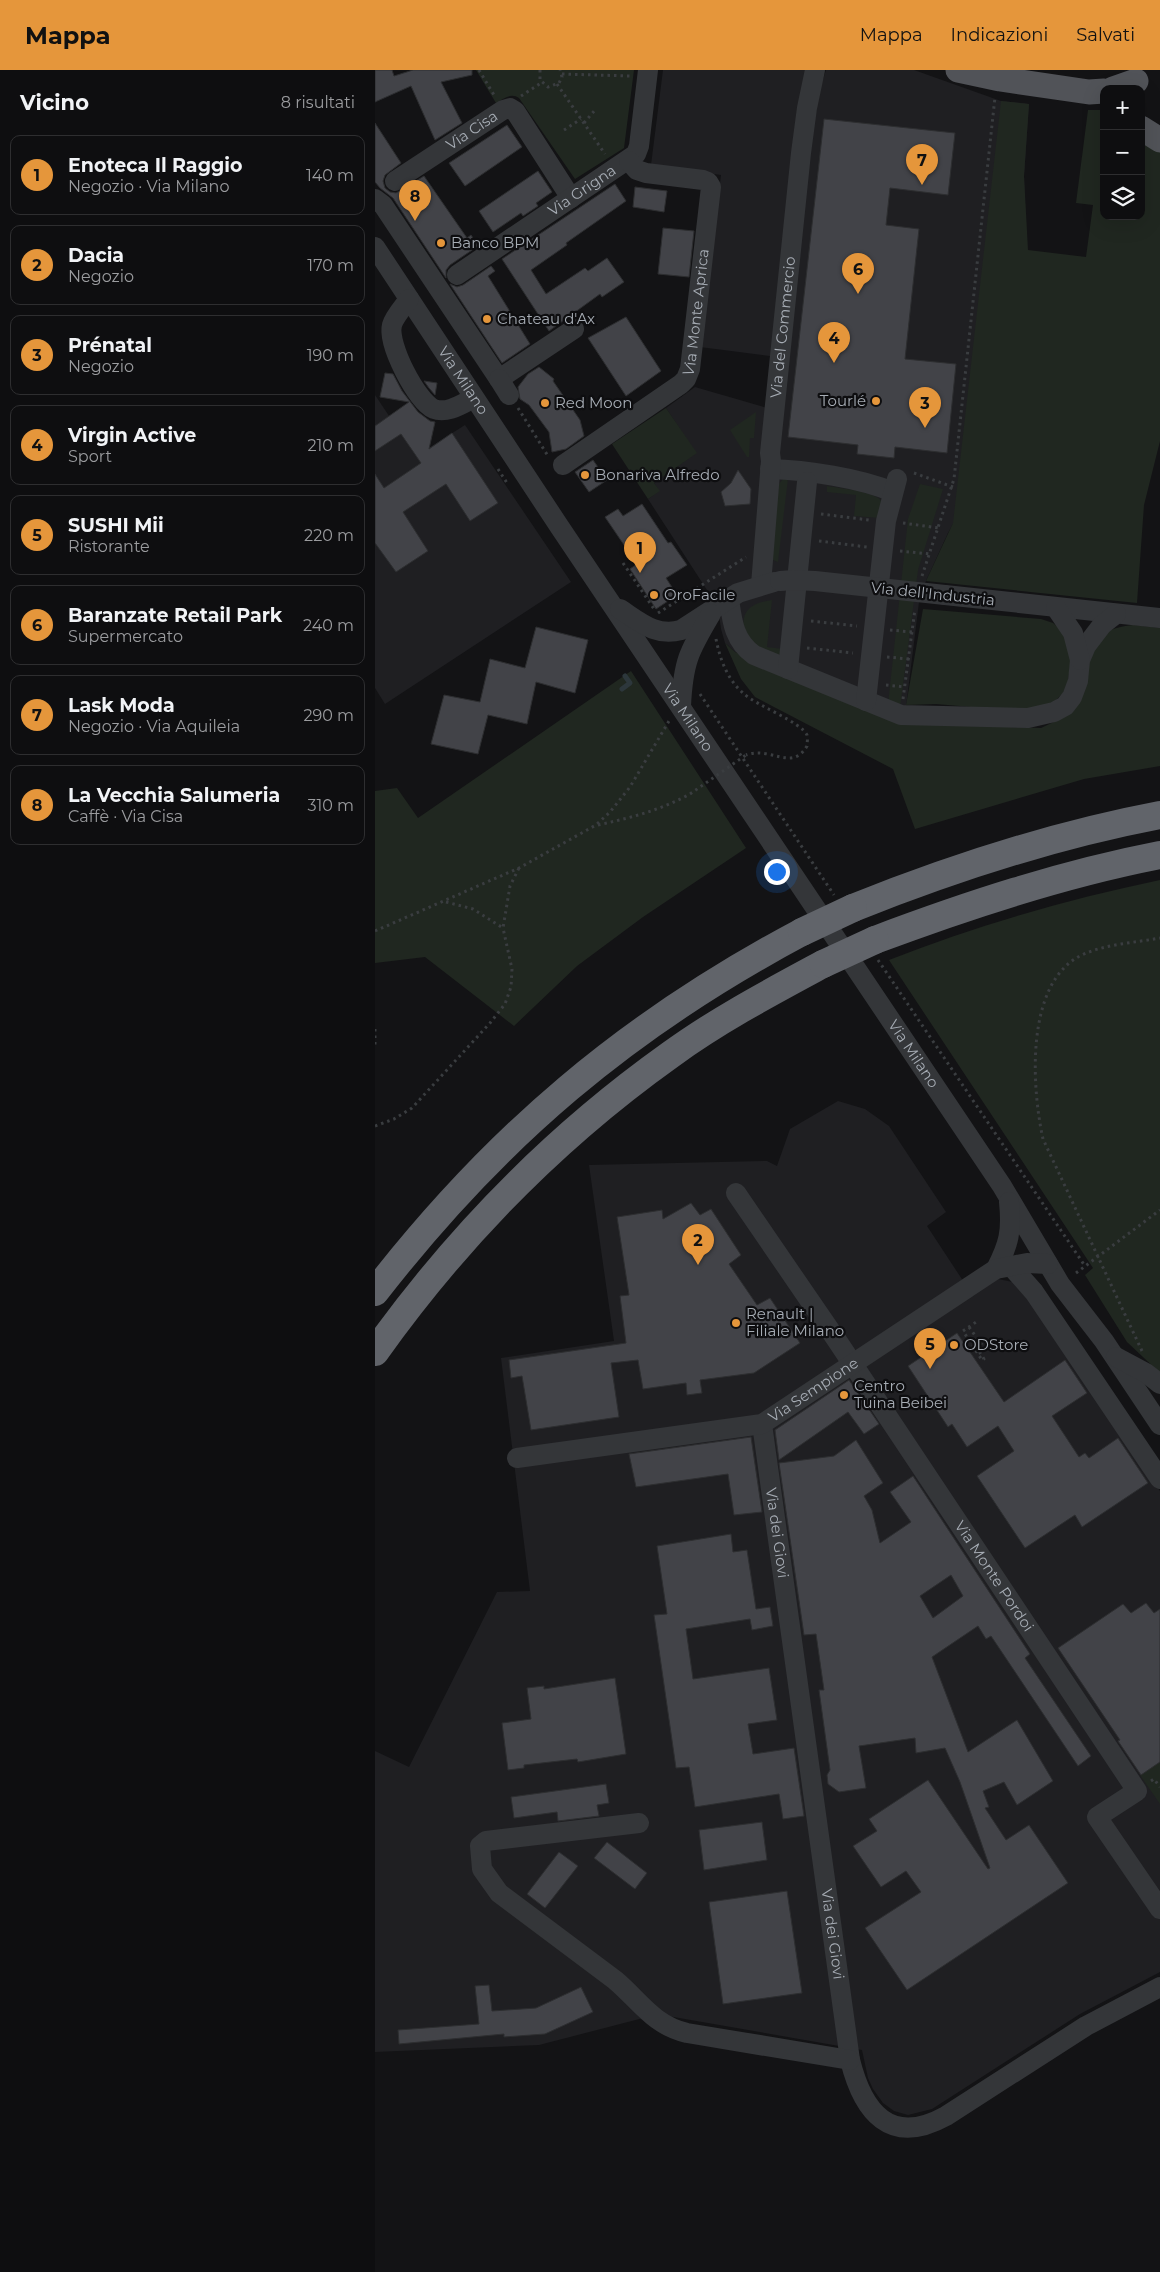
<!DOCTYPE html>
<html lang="it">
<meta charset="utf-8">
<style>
:root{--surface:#0e0e10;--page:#1c1c1e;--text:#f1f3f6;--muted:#9b9c9f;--line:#2e2e30;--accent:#e5963b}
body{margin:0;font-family:Montserrat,sans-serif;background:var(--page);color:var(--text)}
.controls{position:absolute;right:15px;top:15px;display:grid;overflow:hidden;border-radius:10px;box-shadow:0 5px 20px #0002}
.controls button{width:45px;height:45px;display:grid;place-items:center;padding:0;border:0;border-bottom:1px solid var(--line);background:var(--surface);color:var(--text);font:25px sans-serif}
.you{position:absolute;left:401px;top:801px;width:18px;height:18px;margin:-12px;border:4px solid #fff;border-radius:50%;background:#1a73e8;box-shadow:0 0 0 8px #1a73e833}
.badge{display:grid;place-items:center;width:32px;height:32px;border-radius:50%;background:var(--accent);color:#111;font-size:16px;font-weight:700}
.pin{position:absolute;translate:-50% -41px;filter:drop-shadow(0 1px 2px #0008)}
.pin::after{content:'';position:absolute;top:26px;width:18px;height:15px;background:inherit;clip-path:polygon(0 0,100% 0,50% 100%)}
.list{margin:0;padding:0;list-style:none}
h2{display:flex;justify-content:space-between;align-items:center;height:65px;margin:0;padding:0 20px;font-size:21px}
h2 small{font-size:16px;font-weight:400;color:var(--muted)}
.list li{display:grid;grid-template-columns:32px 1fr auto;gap:15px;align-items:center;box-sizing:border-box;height:80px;margin:0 10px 10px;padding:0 10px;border:1px solid var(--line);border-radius:10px}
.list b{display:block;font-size:19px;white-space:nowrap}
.list p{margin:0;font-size:16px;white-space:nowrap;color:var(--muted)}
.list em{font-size:16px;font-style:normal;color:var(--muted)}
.icon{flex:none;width:28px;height:28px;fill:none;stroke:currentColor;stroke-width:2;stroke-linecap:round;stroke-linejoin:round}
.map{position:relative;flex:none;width:785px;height:2202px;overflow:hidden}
header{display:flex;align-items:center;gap:30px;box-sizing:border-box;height:70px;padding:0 25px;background:var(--accent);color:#111}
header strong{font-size:24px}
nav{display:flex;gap:28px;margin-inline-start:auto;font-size:18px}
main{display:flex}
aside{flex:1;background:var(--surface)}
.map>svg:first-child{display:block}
</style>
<header>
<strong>Mappa</strong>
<nav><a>Mappa</a><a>Indicazioni</a><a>Salvati</a></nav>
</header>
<main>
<aside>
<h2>Vicino<small>8 risultati</small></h2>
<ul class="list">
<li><span class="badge">1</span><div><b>Enoteca Il Raggio</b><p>Negozio · Via Milano</p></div><em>140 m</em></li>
<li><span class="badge">2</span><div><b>Dacia</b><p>Negozio</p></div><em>170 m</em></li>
<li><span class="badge">3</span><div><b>Prénatal</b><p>Negozio</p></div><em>190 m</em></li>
<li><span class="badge">4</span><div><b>Virgin Active</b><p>Sport</p></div><em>210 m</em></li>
<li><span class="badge">5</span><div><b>SUSHI Mii</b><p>Ristorante</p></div><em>220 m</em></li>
<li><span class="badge">6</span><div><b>Baranzate Retail Park</b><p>Supermercato</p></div><em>240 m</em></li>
<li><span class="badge">7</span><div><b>Lask Moda</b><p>Negozio · Via Aquileia</p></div><em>290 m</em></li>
<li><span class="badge">8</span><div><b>La Vecchia Salumeria</b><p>Caffè · Via Cisa</p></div><em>310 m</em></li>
</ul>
</aside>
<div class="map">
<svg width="785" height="2202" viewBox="0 0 785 2202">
<rect width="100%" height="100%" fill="#131315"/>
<g fill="#1f1f22">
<path d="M288,0H431L402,287L325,277L346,105L276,95Z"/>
<path d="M451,0H539L626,31L654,34L649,106L651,158L607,401L573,463L545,524L529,653L360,582L350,573L346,559L343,537L273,429L284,421L279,413L321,383L291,338L320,317L396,339L444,22Z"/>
<path d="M0,325L41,386L90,355L196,512L10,634L0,618Z"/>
<path d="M463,1031L490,1039L514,1056L571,1142L552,1156L598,1226L623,1209L643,1213L785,1421V1902L705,1944L557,2039L533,2045L519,2041L508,2033L498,2019L493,2008L487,1980L287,1945L276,1946L164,1975L0,1982V1681L34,1697L122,1522L155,1521L126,1288L239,1271L214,1095L392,1091L402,1096L415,1059Z"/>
</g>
<g fill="#202720">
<path d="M101,0H259L249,78L200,109L144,28C136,22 128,29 121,33Z"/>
<path d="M626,31L654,34L649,106L653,180L711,187L718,135L701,133L713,40H729V146H766V72L785,79V371L769,435L762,533L551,511L578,453Z"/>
<path d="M291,338L322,383L279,413L285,421L273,429L237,374Z"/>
<path d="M381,342L379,368H375L374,387H372L355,360Z"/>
<path d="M408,409H413L403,492L398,490L395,484L404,414Z"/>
<path d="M545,414L568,419L543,500L525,638L513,634L533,449Z"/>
<path d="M452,416C463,418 503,422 507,432C509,437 506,444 505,448L479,446L481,425L452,422Z"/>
<path d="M397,530L392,577L408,579L407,583L399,587L369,568C366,543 371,534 397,530Z"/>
<path d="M548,539L666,549L678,553L685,559L695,576V596L693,611L688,623L680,631L656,642L561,634L531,635Z"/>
<path d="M758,555L785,558V696L709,709L540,759L518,699L380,627L366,609L350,573L360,582L529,653L666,658L685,649C693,631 713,574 729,564C737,558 748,556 758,555Z"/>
<path d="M256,601L371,778L268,847L202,896L139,956L50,887L0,893V721L22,718L43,748Z"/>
<path d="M785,810V1303L752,1272L710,1205L718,1198L514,890C601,856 693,829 785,810Z"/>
<path d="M785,1692V1734L765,1705Z"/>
</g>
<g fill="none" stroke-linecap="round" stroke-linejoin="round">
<path stroke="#2d373c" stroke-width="5" d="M247,619L255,613L250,606"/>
</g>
<g fill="#424348" stroke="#2d2e30" fill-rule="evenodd">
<path d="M0,0H17L19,6L38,0H97V5L66,12L87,53L60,70L36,16L0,32Z"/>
<path d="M449,49L580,63L573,125L515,118L511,155L544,159L530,289L581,294L572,383L520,377L519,388L482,384L483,375L413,367Z"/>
<path d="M0,53L26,93L10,105L8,111L10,118L15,122L21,123L49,106L92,168L96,165L103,176L75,195L71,200V208L18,128L5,118L0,112Z"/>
<path d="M132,55L147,77L90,116L74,93Z"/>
<path d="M163,101L177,122L161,133L163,136L148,146L146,143L118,162L104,141Z"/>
<path d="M240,114L251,131L191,173L192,175L156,200L171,224L210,198L213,201L232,188L249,212L227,227L225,224L174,261L127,189Z"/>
<path d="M260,117L292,121L289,142L258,137Z"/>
<path d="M288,158L319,161L314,207L283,204Z"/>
<path d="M116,196L120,201L113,206L155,274L127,293L75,214L82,217L88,215Z"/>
<path d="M251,247L286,301L251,326L213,268Z"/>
<path d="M164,297L179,309L178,311L205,350L209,366L191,379L177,382L174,362L154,335L145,329L143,317L153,304Z"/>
<path d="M10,303L18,304L27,321L43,342L55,351L60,352L54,379L77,363L123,433L95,451L71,414L28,442L53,481L21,502L0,473V404L9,418L46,393L26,364L0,381V356L34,332L5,327Z"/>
<path d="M49,311L62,313L60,325L54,318Z"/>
<path d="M218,390L232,410L214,422L200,402Z"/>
<path d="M363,400L376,419L375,434L350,436L346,422L356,413Z"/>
<path d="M267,434L293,473L296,472L312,495L291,508L302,525L281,539L255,499L262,494L230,447L243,439L248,446Z"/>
<path d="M161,557L213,570L200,623L161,612L152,654L113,645L103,684L56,674L69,625L105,632L115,589L150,598Z"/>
<path d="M316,1133L325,1145L336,1139L366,1185L354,1194L382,1235L395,1228L425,1273L379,1303L325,1310L327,1323L312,1325L311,1313L268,1319L263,1290L236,1293L244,1347L156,1360L147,1306L136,1308L134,1290L251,1273L245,1226L254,1225L242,1147L287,1140L288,1149Z"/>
<path d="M582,1263L629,1332L690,1290L712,1323L677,1346L704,1387L710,1383L714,1388L743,1368L773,1413L707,1457L700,1445L650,1478L602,1406L639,1381L623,1356L592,1377L577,1354L573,1357L533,1296Z"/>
<path d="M474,1310L504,1354L489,1364L473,1342L404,1390L400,1360Z"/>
<path d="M376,1367L387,1442L359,1445L353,1404L261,1417L254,1384Z"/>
<path d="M481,1370L508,1413L489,1426L497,1440L505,1473L536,1452L515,1422L538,1406L655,1584L650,1588L716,1686L703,1696L616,1566L611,1569L603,1556L557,1587L593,1682L642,1650L678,1711L642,1735L629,1712L608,1721L614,1737L610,1738L631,1770L654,1755L693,1813L532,1920L490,1858L546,1822L531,1801L506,1817L478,1776L502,1761L494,1749L553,1710L613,1799L615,1798L585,1712L570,1678L541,1683L540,1668L484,1676L491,1718L464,1722L453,1714L452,1705L455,1700L444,1620H449L441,1564L429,1565L404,1393L459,1386ZM576,1505L588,1526L558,1548L545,1526Z"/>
<path d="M356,1464L358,1482L372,1480L381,1539L395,1537L398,1556L377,1560L375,1549L311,1559L318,1609L394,1598L402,1650L373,1654L378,1684L419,1678L429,1746L408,1749L404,1724L320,1737L314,1697L301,1698L279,1545L292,1544L282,1476Z"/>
<path d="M771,1533L779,1543L785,1539V1692L766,1705L743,1671L745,1670L683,1578L748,1534L756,1543Z"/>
<path d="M240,1608L251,1684L203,1692L202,1689L149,1695V1698L133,1700L127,1653L156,1649L152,1618L169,1616V1619Z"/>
<path d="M231,1714L234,1733L222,1735L224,1746L183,1751L182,1742L139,1748L136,1727Z"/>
<path d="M387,1752L392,1790L329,1800L324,1760Z"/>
<path d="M232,1772L272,1803L260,1819L219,1788Z"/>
<path d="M184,1782L203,1796L170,1838L152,1824Z"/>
<path d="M412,1821L427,1923L348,1934L334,1832Z"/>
<path d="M114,1915L117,1941L161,1938L206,1917L218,1942L170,1964L129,1967V1964L24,1974L23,1960L104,1954L100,1916Z"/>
</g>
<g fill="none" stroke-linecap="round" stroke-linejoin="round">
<g stroke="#3a3d40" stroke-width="3" stroke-dasharray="2.5 4" stroke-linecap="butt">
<path d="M104,0L119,25"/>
<path d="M165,0V10L173,17L184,13L187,7L185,0"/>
<path d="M187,4L256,6"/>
<path d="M182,14L230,84"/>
<path d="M146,26L166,13"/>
<path d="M209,53L220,40"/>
<path d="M189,60L206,49"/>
<path d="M143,338L173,386"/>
<path d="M123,399L132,413"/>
<path d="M539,403L578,417"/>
<path d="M446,444L494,450"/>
<path d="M528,453L564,458"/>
<path d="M444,471L492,477"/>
<path d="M525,481L555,484"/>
<path d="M248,493L279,539"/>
<path d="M547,506L579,409L620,27"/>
<path d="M283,543L371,487"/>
<path d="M436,551L482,556"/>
<path d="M515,560L537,562"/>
<path d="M341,569C345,589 352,609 368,623C382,636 426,652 432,665C433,669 432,673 432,676C417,702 396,676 371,685"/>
<path d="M432,578L478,583"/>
<path d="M512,587L534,589"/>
<path d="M511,615L530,617"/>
<path d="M325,624L459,825"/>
<path d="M528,629L540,539"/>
<path d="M223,755C255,748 286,740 315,724"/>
<path d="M71,832L98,839L128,858L135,816L144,798"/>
<path d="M0,861L144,798L221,755L235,742L255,717L294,651"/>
<path d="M503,890L710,1196"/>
<path d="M0,959V975"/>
<path d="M0,1056L19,1049L37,1038L115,953L130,934L136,917L137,899L128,858"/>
<path d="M701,1203L785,1140"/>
<path d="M594,1257L607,1275L602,1278L609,1289L607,1290L588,1261L604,1250"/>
<path d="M767,1281L668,1069C657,1019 650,917 703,887C727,874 759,873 785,868"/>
<path d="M776,1711L779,1709L785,1717"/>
</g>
<g stroke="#343639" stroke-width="20">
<path id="s1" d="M20,111L128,40L135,38L140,41L196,128"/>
<path d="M0,129L8,135L124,309L199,259"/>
<path id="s2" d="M0,177L184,456L627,1116L685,1214L729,1271L785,1355"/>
<path id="s3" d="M82,205L261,84L264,76L273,0"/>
<path d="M34,229C29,236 19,247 17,255C12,274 42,332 59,339C72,344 87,334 99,328"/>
<path d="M124,309L134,325"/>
<path id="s4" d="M188,395L306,314L311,309L315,299L336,117L333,112L328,110L271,103L262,100L254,91"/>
<path d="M395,399C431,400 485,408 518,422"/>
<path id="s5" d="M386,515L396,391L395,383L426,83L432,38L440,0"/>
<path d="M570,525L785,548"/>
<path d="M354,529C357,551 359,571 379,585L526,645L653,648L679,642L690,636L697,627L703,611L705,590L711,576L727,555L741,544"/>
<path d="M681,538L698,563L705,590"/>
<path d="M245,539C265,552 281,567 306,560L363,523L399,512"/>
<path d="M413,599L432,412"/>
<path d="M491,631L511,451L522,409"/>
<path d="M306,636C308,592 314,581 336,544"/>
<path id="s6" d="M361,1123L461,1269L762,1721L722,1747L785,1839"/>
<path d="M636,1196L659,1222L785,1409"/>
<path d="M621,1199C634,1174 637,1161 634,1132"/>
<path d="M741,1287L771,1303L785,1314"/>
<path id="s7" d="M387,1354L475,1990C488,2042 515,2077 571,2046L711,1956L785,1917"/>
<path id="s8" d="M142,1388L387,1354L621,1199L652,1193L673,1194"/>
<path d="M264,1753L111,1771L105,1776L107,1799L124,1823L240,1910C265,1931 278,1955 312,1963L475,1990"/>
</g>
<g stroke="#515358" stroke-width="25">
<path d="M583,0L625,9L714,22L729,21"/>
<path d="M738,19L761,11"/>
<path d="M766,58L785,70"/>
</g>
<g stroke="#61646a" stroke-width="28">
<path d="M478,838C578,798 679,765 785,745"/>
<path d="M500,870C593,835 687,804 785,785"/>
<path d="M0,1222C121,1066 252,955 427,862"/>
<path d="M0,1282C82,1167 180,1067 295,985C343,950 396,922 448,894"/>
</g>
<path stroke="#3a3d40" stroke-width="3" stroke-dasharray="2.5 4" stroke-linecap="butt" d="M315,724L371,685"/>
<path stroke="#343639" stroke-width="20" d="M405,511L419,510L440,511L570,525"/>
<g stroke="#61646a" stroke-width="28">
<path d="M427,862L478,838"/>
<path d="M448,894L500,870"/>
</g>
</g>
<g fill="#e5963b" stroke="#0e0e10" stroke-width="2">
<circle cx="66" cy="173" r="5"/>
<circle cx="112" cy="249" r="5"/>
<circle cx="501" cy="331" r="5"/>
<circle cx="170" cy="333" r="5"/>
<circle cx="210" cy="405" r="5"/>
<circle cx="279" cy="525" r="5"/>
<circle cx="361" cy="1253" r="5"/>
<circle cx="579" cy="1275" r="5"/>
<circle cx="469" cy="1325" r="5"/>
</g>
<g text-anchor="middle" stroke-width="4.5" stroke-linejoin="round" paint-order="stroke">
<g font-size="15" fill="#a6acb4" stroke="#0e0e10">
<text dy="5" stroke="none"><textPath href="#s1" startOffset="92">Via Cisa</textPath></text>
<text dy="5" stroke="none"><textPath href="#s3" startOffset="151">Via Grigna</textPath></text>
<text dy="5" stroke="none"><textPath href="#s4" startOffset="218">Via Monte Aprica</textPath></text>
<text dy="5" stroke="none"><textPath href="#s5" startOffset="259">Via del Commercio</textPath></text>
<text dy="5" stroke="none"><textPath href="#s2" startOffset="160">Via Milano</textPath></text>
<text transform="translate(558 524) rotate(6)" y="5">Via dell'Industria</text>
<text dy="5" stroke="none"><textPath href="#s2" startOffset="565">Via Milano</textPath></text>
<text dy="5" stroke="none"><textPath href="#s2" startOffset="970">Via Milano</textPath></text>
<text dy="5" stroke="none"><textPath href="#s8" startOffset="309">Via Sempione</textPath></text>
<text dy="5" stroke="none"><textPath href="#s7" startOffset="110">Via dei Giovi</textPath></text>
<text dy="5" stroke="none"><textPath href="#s6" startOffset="462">Via Monte Pordoi</textPath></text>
<text dy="5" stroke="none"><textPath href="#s7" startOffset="515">Via dei Giovi</textPath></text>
</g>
<g font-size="15" fill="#a6acb4" stroke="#0e0e10" text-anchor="start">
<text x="76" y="178">Banco BPM</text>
<text x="122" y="254">Chateau d'Ax</text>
<text x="491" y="336" text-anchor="end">Tourlé</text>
<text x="180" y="338">Red Moon</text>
<text x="220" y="410">Bonariva Alfredo</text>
<text x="289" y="530">OroFacile</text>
<text x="371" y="1249">Renault |<tspan x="371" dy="17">Filiale Milano</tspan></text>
<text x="589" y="1280">ODStore</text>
<text x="479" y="1321">Centro<tspan x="479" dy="17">Tuina Beibei</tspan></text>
</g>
</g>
</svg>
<div class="controls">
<button>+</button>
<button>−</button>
<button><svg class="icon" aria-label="layers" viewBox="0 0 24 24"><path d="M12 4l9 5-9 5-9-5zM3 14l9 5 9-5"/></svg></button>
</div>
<div class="you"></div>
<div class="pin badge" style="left:265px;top:503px">1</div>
<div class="pin badge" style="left:323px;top:1195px">2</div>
<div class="pin badge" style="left:550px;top:358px">3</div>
<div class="pin badge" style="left:459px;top:293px">4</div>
<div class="pin badge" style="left:555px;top:1299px">5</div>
<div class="pin badge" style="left:483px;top:224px">6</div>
<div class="pin badge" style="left:547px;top:115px">7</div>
<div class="pin badge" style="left:40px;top:151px">8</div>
</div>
</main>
